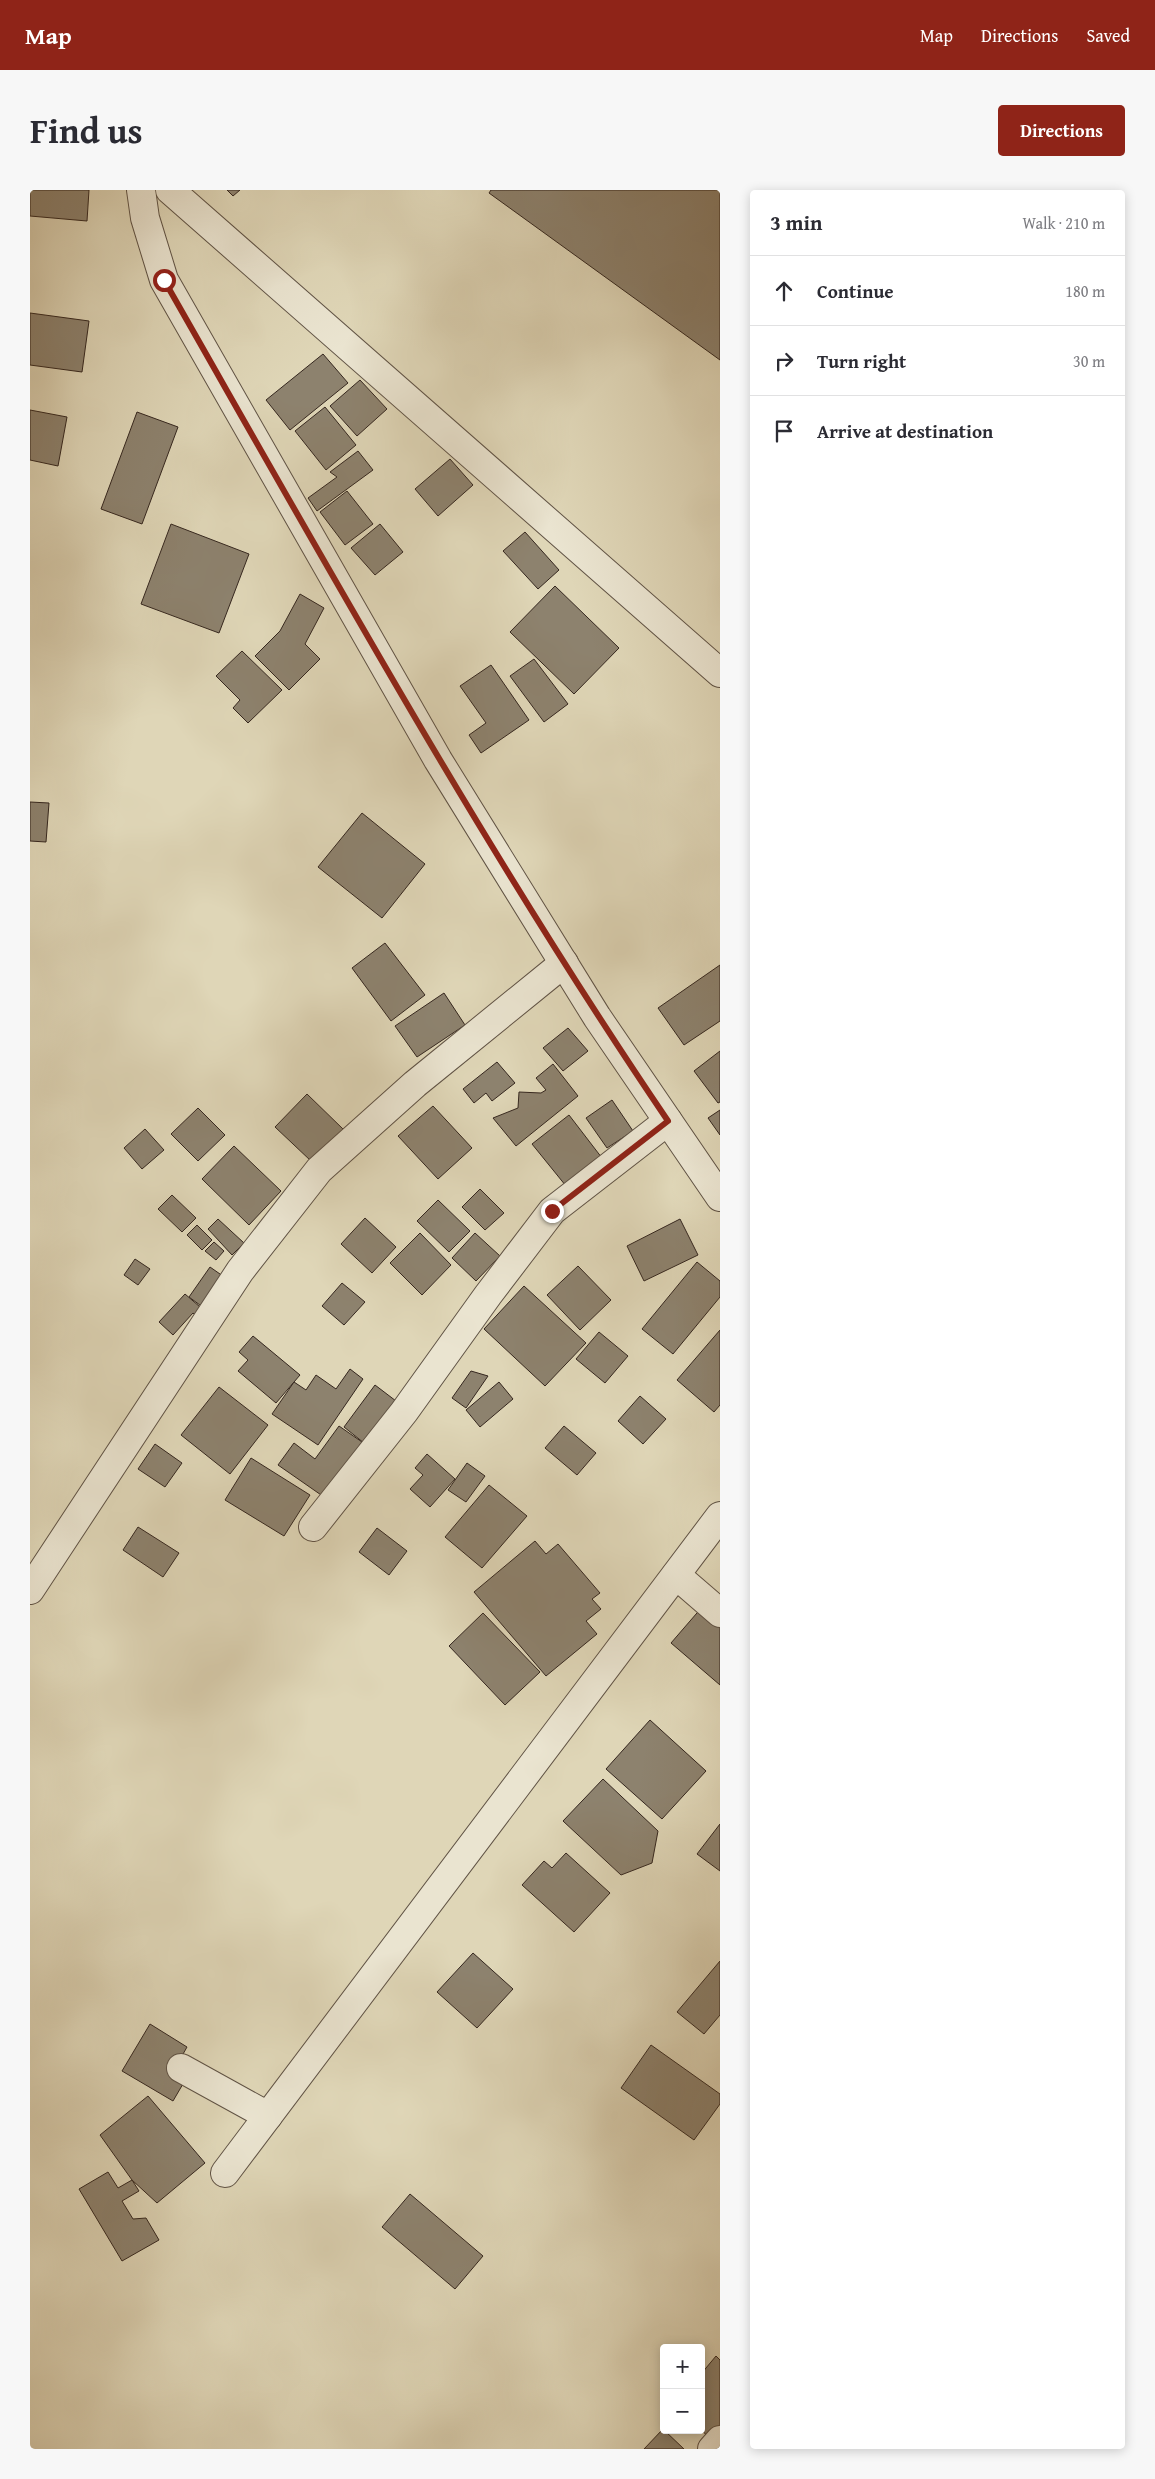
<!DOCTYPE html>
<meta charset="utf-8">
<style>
:root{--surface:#fff;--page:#f7f7f7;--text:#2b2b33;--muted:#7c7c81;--line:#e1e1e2;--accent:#8f2418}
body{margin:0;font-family:"Gentium Book Plus",serif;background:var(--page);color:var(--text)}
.controls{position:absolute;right:15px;bottom:15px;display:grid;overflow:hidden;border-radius:5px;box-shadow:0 2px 12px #0003}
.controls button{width:45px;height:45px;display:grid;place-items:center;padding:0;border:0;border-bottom:1px solid var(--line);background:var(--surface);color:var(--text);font:25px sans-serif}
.stop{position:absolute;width:15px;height:15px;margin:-11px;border:4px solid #8f2418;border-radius:50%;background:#fff}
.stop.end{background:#8f2418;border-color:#fff;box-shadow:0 1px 5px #0008}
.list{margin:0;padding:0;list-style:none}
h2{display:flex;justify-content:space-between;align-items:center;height:65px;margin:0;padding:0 20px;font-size:21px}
h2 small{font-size:16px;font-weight:400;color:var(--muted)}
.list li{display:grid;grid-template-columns:32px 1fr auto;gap:15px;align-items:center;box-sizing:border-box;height:70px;padding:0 20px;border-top:1px solid var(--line)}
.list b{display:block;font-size:19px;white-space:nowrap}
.list em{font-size:16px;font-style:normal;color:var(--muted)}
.icon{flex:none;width:28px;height:28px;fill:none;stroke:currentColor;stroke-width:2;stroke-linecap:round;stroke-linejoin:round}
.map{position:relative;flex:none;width:690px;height:2259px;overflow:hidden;border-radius:5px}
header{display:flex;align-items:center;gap:30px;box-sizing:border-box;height:70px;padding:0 25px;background:var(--accent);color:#fff}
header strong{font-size:24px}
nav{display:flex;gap:28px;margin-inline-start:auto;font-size:18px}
.intro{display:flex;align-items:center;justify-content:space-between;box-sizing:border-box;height:120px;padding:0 30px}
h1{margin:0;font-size:35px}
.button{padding:12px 22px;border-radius:5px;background:var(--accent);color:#fff;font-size:18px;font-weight:700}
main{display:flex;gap:30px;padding:0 30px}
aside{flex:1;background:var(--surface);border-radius:5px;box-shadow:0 2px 12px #0003}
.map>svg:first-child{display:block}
</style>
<header>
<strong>Map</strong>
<nav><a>Map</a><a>Directions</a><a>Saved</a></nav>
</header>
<div class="intro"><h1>Find us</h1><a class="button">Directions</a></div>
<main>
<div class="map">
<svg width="690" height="2259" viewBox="0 0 690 2259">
<rect width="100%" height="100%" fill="#dfd6b7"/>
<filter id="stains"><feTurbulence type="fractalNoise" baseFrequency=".004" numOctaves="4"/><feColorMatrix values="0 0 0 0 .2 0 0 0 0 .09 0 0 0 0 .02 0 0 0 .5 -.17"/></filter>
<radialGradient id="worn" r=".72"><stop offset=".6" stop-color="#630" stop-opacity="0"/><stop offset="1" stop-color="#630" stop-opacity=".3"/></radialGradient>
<g fill="#8d826e" stroke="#35271f">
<path d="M0,0H59L57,31L0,26Z"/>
<path d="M197,0H210L203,6Z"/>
<path d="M461,0H690V170L459,3Z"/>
<path d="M0,123L59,131L52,182L0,175Z"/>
<path d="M293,164L318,193L260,240L236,210Z"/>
<path d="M330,190L357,219L327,246L300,216Z"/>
<path d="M295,217L326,255L296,280L265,241Z"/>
<path d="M0,220L37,227L28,276L0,270Z"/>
<path d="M107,222L148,237L112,334L71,319Z"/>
<path d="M328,261L343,280L287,321L278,308L307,287L300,282Z"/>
<path d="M420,269L443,295L408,326L385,299Z"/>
<path d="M317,301L343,334L315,355L290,322Z"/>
<path d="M141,334L219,364L189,443L111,414Z"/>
<path d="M350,334L373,362L345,385L321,358Z"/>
<path d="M495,342L529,380L508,399L473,361Z"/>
<path d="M525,396L589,458L544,504L480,442Z"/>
<path d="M270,404L294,418L275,454L290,469L259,500L225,466L250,441Z"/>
<path d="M212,461L252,500L218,533L203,518L210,510L186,486Z"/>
<path d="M504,469L538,514L514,532L480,486Z"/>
<path d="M461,475L499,530L451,563L439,545L456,533L430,496Z"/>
<path d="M0,612L19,613L16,652L0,651Z"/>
<path d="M332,623L395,674L352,728L288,677Z"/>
<path d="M355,753L395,805L361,831L322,778Z"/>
<path d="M690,775V831L654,855L628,818Z"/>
<path d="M414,803L435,835L387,867L365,836Z"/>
<path d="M538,838L558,861L533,881L513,858Z"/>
<path d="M690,861V912L688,913L664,881Z"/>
<path d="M467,872L485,893L462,911L456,903L444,913L433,899Z"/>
<path d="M523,874L548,906L486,956L463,928L488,918L489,902L511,903L516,900L506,888Z"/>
<path d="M277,904L313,939L281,971L245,937Z"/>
<path d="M582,910L603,941L577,958L556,928Z"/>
<path d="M403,916L442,958L408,989L368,946Z"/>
<path d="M168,918L195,945L168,971L141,944Z"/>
<path d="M690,920V945L678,928Z"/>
<path d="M539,925L572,968L536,996L502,954Z"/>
<path d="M115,939L134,960L112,979L94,958Z"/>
<path d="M204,956L251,1001L219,1035L172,989Z"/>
<path d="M450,999L474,1023L455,1040L432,1017Z"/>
<path d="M142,1005L166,1028L152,1042L128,1019Z"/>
<path d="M408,1010L440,1041L419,1062L387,1031Z"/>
<path d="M335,1028L366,1057L342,1083L311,1054Z"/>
<path d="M188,1029L214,1053L202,1065L178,1039Z"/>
<path d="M650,1029L668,1065L614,1091L597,1056Z"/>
<path d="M167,1035L182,1050L172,1060L157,1045Z"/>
<path d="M390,1043L421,1075L392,1105L360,1073Z"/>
<path d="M445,1043L470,1066L446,1091L422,1068Z"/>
<path d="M184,1052L194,1061L186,1070L175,1061Z"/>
<path d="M105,1069L120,1079L108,1095L94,1085Z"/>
<path d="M667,1072L690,1091V1107L643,1164L612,1139Z"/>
<path d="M548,1076L581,1110L550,1140L517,1105Z"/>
<path d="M180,1077L200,1091L178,1121L159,1107Z"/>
<path d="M312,1093L335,1112L314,1135L292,1116Z"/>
<path d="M494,1096L556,1153L515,1196L454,1139Z"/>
<path d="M155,1104L177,1123L171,1130L163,1123L143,1145L129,1132Z"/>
<path d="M690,1140V1215L684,1222L647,1190Z"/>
<path d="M569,1142L598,1166L575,1193L546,1169Z"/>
<path d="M223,1146L270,1185L246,1213L208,1181L218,1170L209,1162Z"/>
<path d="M320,1179L333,1189L288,1255L242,1224L264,1192L276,1200L286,1185L306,1199Z"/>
<path d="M441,1181L458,1186L436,1218L422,1208Z"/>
<path d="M469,1192L483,1209L450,1237L436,1220Z"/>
<path d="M345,1195L366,1211L334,1253L314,1237Z"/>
<path d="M189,1197L238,1235L200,1284L151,1245Z"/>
<path d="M610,1206L636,1229L613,1254L588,1231Z"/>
<path d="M309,1236L332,1252L294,1307L248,1275L264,1253L285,1269Z"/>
<path d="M534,1236L566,1263L547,1285L515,1258Z"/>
<path d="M125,1254L152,1273L135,1297L108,1279Z"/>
<path d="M397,1264L425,1289L400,1317L380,1299L393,1285L385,1278Z"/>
<path d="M221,1268L280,1305L254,1346L195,1310Z"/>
<path d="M437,1273L455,1286L436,1312L418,1300Z"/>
<path d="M459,1295L497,1326L452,1378L415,1347Z"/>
<path d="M108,1337L149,1363L133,1387L93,1360Z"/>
<path d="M347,1338L377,1361L359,1385L329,1362Z"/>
<path d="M505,1351L516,1364L528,1354L570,1403L562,1409L571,1419L556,1431L567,1444L516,1486L444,1402Z"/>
<path d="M673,1416L690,1431V1495L641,1453Z"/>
<path d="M453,1423L510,1482L475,1515L419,1456Z"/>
<path d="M620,1530L676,1581L632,1629L576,1579Z"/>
<path d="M573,1589L628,1641L622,1673L591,1685L533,1631Z"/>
<path d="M690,1634V1681L667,1664Z"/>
<path d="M536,1663L580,1703L544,1742L492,1695L514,1671L522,1678Z"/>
<path d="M443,1763L483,1799L447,1838L407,1802Z"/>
<path d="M690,1771V1825L674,1844L647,1822Z"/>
<path d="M120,1834L157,1857L144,1880L157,1887L143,1911L92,1881Z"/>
<path d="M621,1855L690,1904V1914L664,1950L591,1898Z"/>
<path d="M118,1906L175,1973L127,2013L102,1990L70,1945Z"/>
<path d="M78,1982L88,1998L102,1990L109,2001L92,2011L103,2029L116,2028L129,2050L92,2071L49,1999Z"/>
<path d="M380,2004L453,2066L425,2099L352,2037Z"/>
<path d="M686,2166L690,2170V2238L680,2248L671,2240V2184Z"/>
<path d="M633,2239L634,2240L654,2259H614Z"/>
</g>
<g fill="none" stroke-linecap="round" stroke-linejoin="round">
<g stroke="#605345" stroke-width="30">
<g id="minor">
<path d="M111,0L115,28L134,90L408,570L567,827L690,1007"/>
<path d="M140,0L690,483"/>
<path d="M283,1337L374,1222L458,1105L522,1021L638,931"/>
<path d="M646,1385L690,1423"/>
<path d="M0,1400L210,1081L289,980L385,894L534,773"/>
<path d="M151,1878L238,1926"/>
<path d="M195,1983L690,1326"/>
<path d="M682,2259L690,2250"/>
</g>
</g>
<use href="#minor" stroke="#eae4d0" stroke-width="28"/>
</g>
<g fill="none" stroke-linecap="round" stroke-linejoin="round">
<path stroke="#8f2418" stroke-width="6" d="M134,90C296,374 454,660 638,931L522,1021"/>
</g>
<rect width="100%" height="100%" filter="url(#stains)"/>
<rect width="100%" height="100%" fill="url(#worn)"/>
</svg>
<div class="controls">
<button>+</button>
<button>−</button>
</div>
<div class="stop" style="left:134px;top:90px"></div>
<div class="stop end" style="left:522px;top:1021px"></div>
</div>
<aside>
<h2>3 min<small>Walk · 210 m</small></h2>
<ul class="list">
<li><svg class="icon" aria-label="ahead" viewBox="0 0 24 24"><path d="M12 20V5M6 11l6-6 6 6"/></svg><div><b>Continue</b></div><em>180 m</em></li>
<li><svg class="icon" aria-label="right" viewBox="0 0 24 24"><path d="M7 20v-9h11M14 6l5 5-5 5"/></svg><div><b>Turn right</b></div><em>30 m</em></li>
<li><svg class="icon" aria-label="arrive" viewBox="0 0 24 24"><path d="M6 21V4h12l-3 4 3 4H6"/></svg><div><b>Arrive at destination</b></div></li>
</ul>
</aside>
</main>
